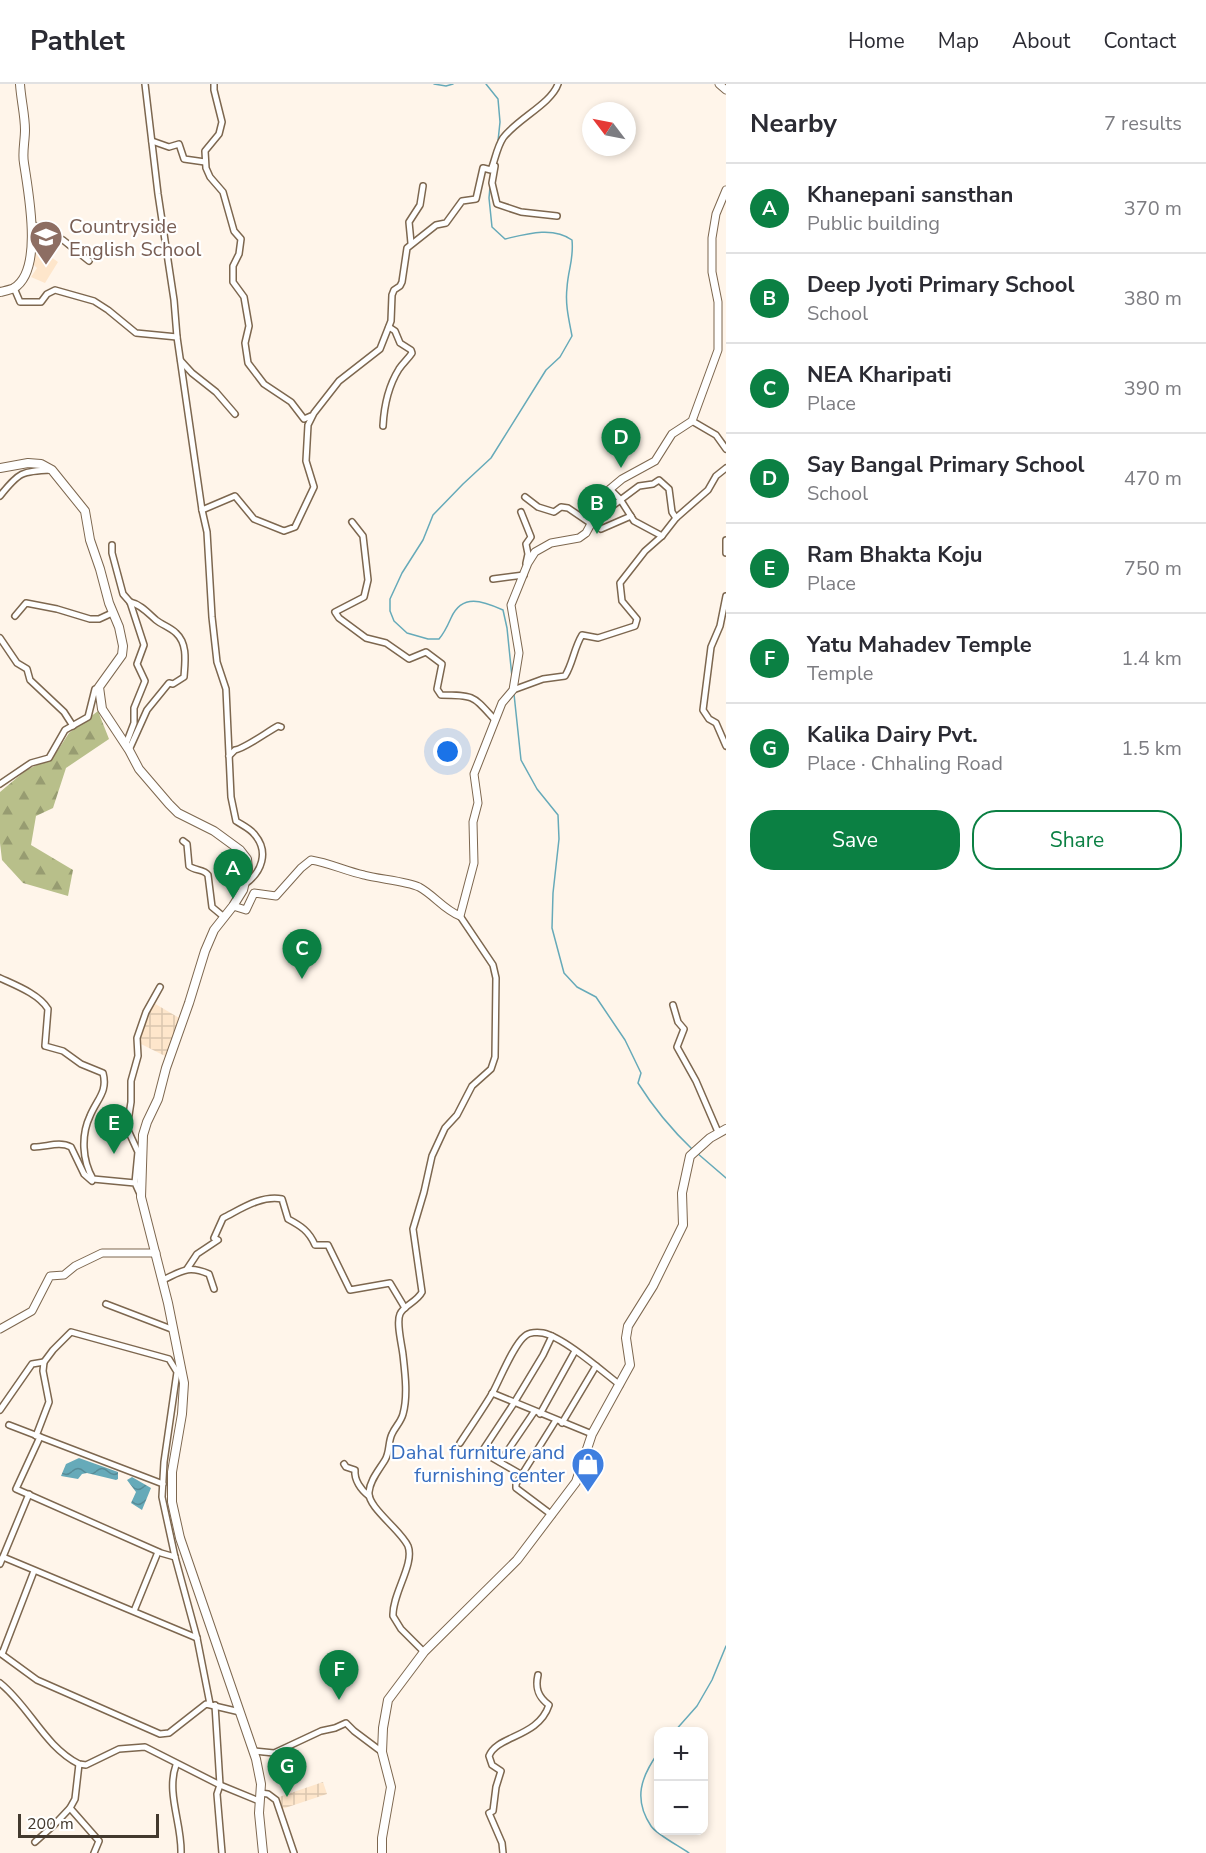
<!DOCTYPE html>
<meta charset="utf-8">
<style>
:root{--surface:#fff;--page:#f2f2f3;--text:#2b2b33;--muted:#7c7c81;--line:#e1e1e2;--accent:#0b8043}
body{margin:0;font-family:"Nunito Sans",sans-serif;background:var(--page);color:var(--text)}
.controls{position:absolute;right:18px;bottom:18px;display:grid;overflow:hidden;border-radius:12px;box-shadow:0 3px 9px #0003}
.controls button{width:54px;height:54px;display:grid;place-items:center;padding:0;border:0;border-bottom:2px solid var(--line);background:var(--surface);color:var(--text);font:30px sans-serif}
.compass{position:absolute;left:582px;top:18px;width:54px;height:54px;border-radius:50%;background:var(--surface);box-shadow:0 3px 9px #0003;rotate:302deg}
.scale{position:absolute;left:18px;bottom:15px;width:141px;box-sizing:border-box;padding-left:6px;border:3px solid #43392e;border-top:0;font-size:16px;line-height:21px;white-space:nowrap;color:#43392e;-webkit-text-stroke:4px #fff;paint-order:stroke}
.you{position:absolute;left:448px;top:668px;width:21px;height:21px;margin:-15px;border:4px solid #fff;border-radius:50%;background:#1a73e8;box-shadow:0 0 0 9px #1a73e833}
.badge{display:grid;place-items:center;width:39px;height:39px;border-radius:50%;background:var(--accent);color:#fff;font-size:20px;font-weight:700}
.pin{position:absolute;translate:-50% -50px;filter:drop-shadow(0 2px 3px #0008)}
.pin::after{content:'';position:absolute;top:32px;width:21px;height:18px;background:inherit;clip-path:polygon(0 0,100% 0,50% 100%)}
.list{margin:0;padding:0;list-style:none}
h2{display:flex;justify-content:space-between;align-items:center;height:78px;margin:0;padding:0 24px;font-size:26px}
h2 small{font-size:20px;font-weight:400;color:var(--muted)}
.list li{display:grid;grid-template-columns:39px 1fr auto;gap:18px;align-items:center;box-sizing:border-box;height:90px;padding:0 24px;border-top:2px solid var(--line)}
.list b{display:block;font-size:22px;white-space:nowrap}
.list p{margin:0;font-size:20px;white-space:nowrap;color:var(--muted)}
.list em{font-size:20px;font-style:normal;color:var(--muted)}
.actions{display:flex;gap:12px;padding:18px 24px}
.actions a{flex:1;padding:14px 0;border:2px solid var(--accent);border-radius:24px;text-align:center;font-size:21px;color:var(--accent)}
.actions .main{background:var(--accent);color:#fff}
.map{position:relative;flex:none;width:726px;height:1769px;overflow:hidden}
header{display:flex;align-items:center;gap:36px;box-sizing:border-box;height:84px;padding:0 30px;background:var(--surface);border-bottom:2px solid var(--line)}
header strong{font-size:28px}
nav{display:flex;gap:33px;margin-inline-start:auto;font-size:21px}
main{display:flex}
aside{flex:1;background:var(--surface)}
.map>svg:first-child{display:block}
</style>
<header>
<strong>Pathlet</strong>
<nav><a>Home</a><a>Map</a><a>About</a><a>Contact</a></nav>
</header>
<main>
<div class="map">
<svg width="726" height="1769" viewBox="0 0 726 1769">
<defs>
<pattern id="industrial-grid" width="8" height="8" patternUnits="userSpaceOnUse" patternTransform="scale(1.5)"><rect width="8" height="8" fill="#fee6cb"/><path d="M0 4h8M4 0v8" fill="none" stroke="#dbc6af"/></pattern>
<pattern id="forest-firs" width="22" height="20" patternUnits="userSpaceOnUse" patternTransform="scale(1.5)"><rect width="22" height="20" fill="#b8bf8a"/><path d="M5 1l3.5 6h-7zM16 11l3.5 6h-7z" fill="#979c71"/></pattern>
<pattern id="water-waves" width="16" height="10" patternUnits="userSpaceOnUse" patternTransform="scale(1.5)"><rect width="16" height="10" fill="#66aab9"/><path d="M0 5q4-4 8 0t8 0" fill="none" stroke="#568b97"/></pattern>
</defs>
<rect width="100%" height="100%" fill="#fff5ea"/>
<path fill="#fee6cb" d="M35,164H49L51,173L58,178L45,199L31,193L37,184L34,181Z"/>
<g fill="url(#industrial-grid)">
<path d="M152,918L181,935L167,973L139,959L143,937Z"/>
<path d="M323,1698L327,1710L282,1725L279,1713Z"/>
</g>
<path fill="url(#forest-firs)" d="M98,627L109,655L66,684L53,724L36,732L31,761L73,786L68,812L23,799L2,776L0,759V708L25,687L54,672L69,649Z"/>
<g fill="url(#water-waves)">
<path d="M79,1374L118,1388V1395L116,1396L87,1389L82,1390L78,1395L61,1392L66,1380Z"/>
<path d="M132,1393L151,1404L142,1426L131,1419L136,1408L127,1396Z"/>
</g>
<g fill="none" stroke-linecap="round" stroke-linejoin="round">
<g stroke="#66aab9" stroke-width="1.5">
<path d="M434,0L446,2L453,0"/>
<path d="M486,0L498,15L500,38L498,57"/>
<path d="M490,103L489,114L492,143L505,155C526,150 553,142 572,156C574,176 568,185 567,204C565,220 569,236 572,252L560,273L546,286L491,374L463,400L433,431L423,456L402,489L390,515V527L394,537L407,549L428,555H439C445,548 447,543 451,534C462,509 483,517 503,526L507,544L512,593"/>
<path d="M514,610L521,676L537,705L558,731L559,755L553,809L552,844L564,889L577,903L596,913L625,956L641,989L638,999C653,1023 672,1046 693,1066"/>
<path d="M697,1069L726,1094"/>
<path d="M674,1648L697,1622L712,1596L726,1562"/>
<path d="M658,1669C641,1693 633,1715 651,1742C656,1750 679,1762 689,1769"/>
</g>
<g stroke="#7d674f" stroke-width="8">
<g id="minor">
<path d="M145,0L158,110L174,216L177,253L202,426L207,448L212,533L217,578L226,605L231,713L236,737C242,741 251,745 255,751C269,768 262,788 245,800"/>
<path d="M214,0V6L222,38L219,50L205,67L206,84L210,93L223,108L234,147L241,155L239,170L233,182V198L244,213L249,242L245,259L248,279L264,300L291,318L304,335L311,332"/>
<path d="M152,57L169,63L179,60L184,75L205,78"/>
<path d="M495,82L492,99L497,120L521,128L557,132"/>
<path d="M32,140L63,156L89,177"/>
<path d="M411,159L409,138L420,121L423,102"/>
<path d="M14,204L20,218H41L47,210L55,206L94,217L108,226L136,249L177,253"/>
<path d="M181,277L192,289L216,308L235,330"/>
<path d="M692,337L716,351L726,365"/>
<path d="M383,342C384,323 389,301 399,285C403,279 408,275 412,269L411,266L400,259L395,247L389,243"/>
<path d="M610,405L620,415L634,437L662,452"/>
<path d="M0,412C19,388 22,387 51,386"/>
<path d="M525,413L538,423L554,428L561,423L568,424L590,439"/>
<path d="M202,426L235,412L254,435L284,447L295,443L314,403L306,377L308,341L314,329L339,297L380,265L391,237L392,211L394,206L400,202L402,198L407,164L436,141L446,139L462,117L476,115L483,84L491,86C495,76 497,63 503,54C517,35 551,20 558,0"/>
<path d="M596,427L603,429L639,402L653,400L659,396L669,405L672,428L676,434"/>
<path d="M521,428L531,453L526,460L528,470L526,479"/>
<path d="M352,438L363,452L368,496L364,513L335,528L339,534L366,554L386,559L409,575L426,568L442,580L437,605L441,611C475,611 473,612 495,636"/>
<path d="M601,445L631,432"/>
<path d="M726,456V469"/>
<path d="M112,461V469L123,510L130,518L144,561L137,580L145,597L134,624V639L126,660"/>
<path d="M493,495L524,491V489"/>
<path d="M726,512L720,542L711,563L703,626L709,635L716,639L726,662"/>
<path d="M15,532L26,519L57,525L90,535H99L112,529"/>
<path d="M0,554L17,579L27,585L30,596L64,628L73,642"/>
<path d="M513,606L543,595L565,592C573,579 574,564 582,551L598,554L635,542L637,535L622,517L620,499L645,467L662,452L676,434L708,406L716,392L726,384"/>
<path d="M129,666L147,626L169,599L173,600L184,593C185,578 188,560 176,549C170,543 162,541 156,536C148,529 140,520 130,518"/>
<path d="M229,672L235,666C244,665 267,648 278,642L281,643"/>
<path d="M0,700L31,679L49,674L65,646L88,633L95,605L99,603"/>
<path d="M183,757L187,760L189,782C195,787 204,785 208,791L212,823L224,833"/>
<path d="M0,894C15,901 39,910 48,925L45,962L63,967L81,980L103,989C108,1008 97,1015 90,1032C81,1051 82,1076 93,1095L135,1099L140,1110"/>
<path d="M673,921L678,938L684,945L677,963L696,997L718,1048"/>
<path d="M34,1063C47,1063 59,1057 71,1063L84,1090L92,1097"/>
<path d="M135,1099L138,1068L127,1044L131,1018V997L138,972L137,954L146,928L160,903"/>
<path d="M187,1185L197,1170L218,1156L214,1154L223,1134C241,1125 261,1111 282,1115L288,1135C301,1142 309,1147 315,1161H328L350,1206L390,1199L405,1224"/>
<path d="M163,1196C182,1187 188,1181 209,1190L214,1205"/>
<path d="M106,1220L174,1246"/>
<path d="M492,1309L592,1350"/>
<path d="M0,1326L32,1280L44,1278"/>
<path d="M540,1330L575,1267"/>
<path d="M562,1339L596,1282"/>
<path d="M9,1341L163,1400"/>
<path d="M36,1352L49,1318L43,1287L44,1278L53,1266L71,1248L169,1275L177,1288L164,1378L162,1413L175,1473L197,1554L210,1620"/>
<path d="M40,1353L16,1405L161,1469L175,1473"/>
<path d="M460,1359C471,1342 483,1325 493,1308C500,1295 514,1260 525,1252C529,1248 538,1248 543,1249C563,1253 602,1287 620,1301"/>
<path d="M500,1378L534,1328"/>
<path d="M344,1380L346,1383L355,1386C354,1396 361,1406 369,1412"/>
<path d="M522,1391L484,1369L483,1366L514,1319L543,1271L552,1252"/>
<path d="M552,1431L516,1404V1400L556,1336"/>
<path d="M3,1473L197,1554"/>
<path d="M0,1480L29,1410"/>
<path d="M134,1527L158,1468"/>
<path d="M424,1568L401,1545L393,1532C392,1510 415,1480 408,1462C401,1446 367,1423 369,1408C370,1396 379,1386 385,1376C390,1368 388,1358 392,1350C395,1343 401,1338 403,1330C408,1312 405,1289 403,1271C402,1261 396,1239 400,1230C404,1221 417,1218 422,1208L413,1145L424,1108L432,1072L445,1044L457,1031L472,1002L491,985L495,973L496,894L493,881L460,832"/>
<path d="M0,1569L37,1596L160,1650L169,1649L206,1620L240,1628"/>
<path d="M2,1570L34,1487"/>
<path d="M0,1599C30,1623 44,1662 79,1680L86,1681L119,1665L145,1663L220,1701L259,1717"/>
<path d="M215,1621L220,1701L217,1710L222,1769"/>
<path d="M254,1667L274,1669L321,1647L335,1644L346,1639L354,1647L382,1668"/>
<path d="M176,1681C166,1709 182,1740 181,1769"/>
<path d="M260,1709L268,1710L276,1716L294,1769"/>
<path d="M70,1724L99,1757L94,1769"/>
<path d="M35,1758L54,1741L70,1724L75,1715L79,1680"/>
<path d="M503,1769L502,1759L489,1729L493,1727L496,1703L501,1687L492,1681L489,1672C497,1651 538,1654 549,1621C538,1613 535,1604 538,1591"/>
</g>
</g>
<g stroke="#7d674f" stroke-width="9">
<g id="tertiary">
<path d="M719,0L726,6"/>
<path d="M233,822L246,826L254,809L276,812L301,784L311,776C330,779 345,787 364,791C378,795 407,797 419,803C434,811 444,826 460,832L474,779L473,738L478,719L474,690L502,619L513,606L519,569L511,521L528,479L535,468L551,459L579,454L586,449L610,405L622,395L655,377L672,350L692,337L718,266V218L712,188V154L716,130L726,106"/>
<path d="M0,1245L32,1227L50,1192L64,1191L75,1182L102,1169H156"/>
</g>
</g>
<g stroke="#7d674f" stroke-width="10">
<g id="secondary">
<path d="M0,208C4,207 10,206 14,204C44,186 28,107 24,79C22,69 25,57 25,46C25,31 21,16 20,0"/>
<path d="M0,384L28,379L41,380L52,386L85,427L90,456L100,485L109,519L119,543L123,562L122,571L99,603L102,625L129,666L139,685L169,720L178,729L214,747L240,766L247,775L248,785L243,806L233,822L214,846L205,867L189,919L166,984L158,1015L147,1038L143,1051L141,1113L168,1219L184,1299L182,1330L172,1388V1418L180,1454L256,1675L261,1700L259,1729L263,1769"/>
<path d="M382,1769V1754L391,1703L382,1668L383,1644L388,1616L424,1568L517,1476L576,1398L592,1350L630,1281L626,1254L628,1242L653,1202L683,1141L682,1109L690,1072L710,1054L726,1045"/>
</g>
</g>
<use href="#minor" stroke="#fff" stroke-width="5"/>
<use href="#tertiary" stroke="#fff" stroke-width="7"/>
<use href="#secondary" stroke="#fff" stroke-width="8"/>
</g>
<defs>
<g id="school-pin" transform="scale(1.725)"><path d="M0 17L-7.5 6A9.5 9.5 0 1 1 7.5 6Z" fill="#8d6e63" stroke="#fff"/><path d="M0-5L7-2L0 1L-7-2ZM-4 1L0 2.5L4 1V4Q0 6-4 4Z" fill="#fff"/></g>
<g id="shop-pin" transform="scale(1.725)"><path d="M0 17L-7.5 6A9.5 9.5 0 1 1 7.5 6Z" fill="#3f7fe0" stroke="#fff"/><path d="M-5-2.5h2.3a2.7 3.5 0 0 1 5.4 0H5L5.5 6h-11ZM-1.5-2.5h3a1.5 2.3 0 0 0-3 0Z" fill="#fff"/></g>
</defs>
<g fill-rule="evenodd">
<use href="#school-pin" x="46" y="153"/>
<use href="#shop-pin" x="588" y="1380"/>
</g>
<g text-anchor="middle" stroke-width="4.5" stroke-linejoin="round" paint-order="stroke">
<g font-size="20" fill="#785e54" stroke="#fff" text-anchor="start">
<text x="69" y="149">Countryside<tspan x="69" dy="23">English School</tspan></text>
</g>
<g font-size="20" fill="#366cbe" stroke="#fff" text-anchor="end">
<text x="565" y="1375">Dahal furniture and<tspan x="565" dy="23">furnishing center</tspan></text>
</g>
</g>
</svg>
<div class="controls">
<button>+</button>
<button>−</button>
</div>
<svg class="compass" viewBox="-18 -18 36 36"><path d="M0-13l5 13h-10z" fill="#e53935"/><path d="M0 13l5-13h-10z" fill="#7c7c81"/></svg>
<div class="scale">200 m</div>
<div class="you"></div>
<div class="pin badge" style="left:233px;top:815px">A</div>
<div class="pin badge" style="left:597px;top:450px">B</div>
<div class="pin badge" style="left:302px;top:895px">C</div>
<div class="pin badge" style="left:621px;top:384px">D</div>
<div class="pin badge" style="left:114px;top:1070px">E</div>
<div class="pin badge" style="left:339px;top:1616px">F</div>
<div class="pin badge" style="left:287px;top:1713px">G</div>
</div>
<aside>
<h2>Nearby<small>7 results</small></h2>
<ul class="list">
<li><span class="badge">A</span><div><b>Khanepani sansthan</b><p>Public building</p></div><em>370 m</em></li>
<li><span class="badge">B</span><div><b>Deep Jyoti Primary School</b><p>School</p></div><em>380 m</em></li>
<li><span class="badge">C</span><div><b>NEA Kharipati</b><p>Place</p></div><em>390 m</em></li>
<li><span class="badge">D</span><div><b>Say Bangal Primary School</b><p>School</p></div><em>470 m</em></li>
<li><span class="badge">E</span><div><b>Ram Bhakta Koju</b><p>Place</p></div><em>750 m</em></li>
<li><span class="badge">F</span><div><b>Yatu Mahadev Temple</b><p>Temple</p></div><em>1.4 km</em></li>
<li><span class="badge">G</span><div><b>Kalika Dairy Pvt.</b><p>Place · Chhaling Road</p></div><em>1.5 km</em></li>
</ul>
<div class="actions"><a class="main">Save</a><a>Share</a></div>
</aside>
</main>
